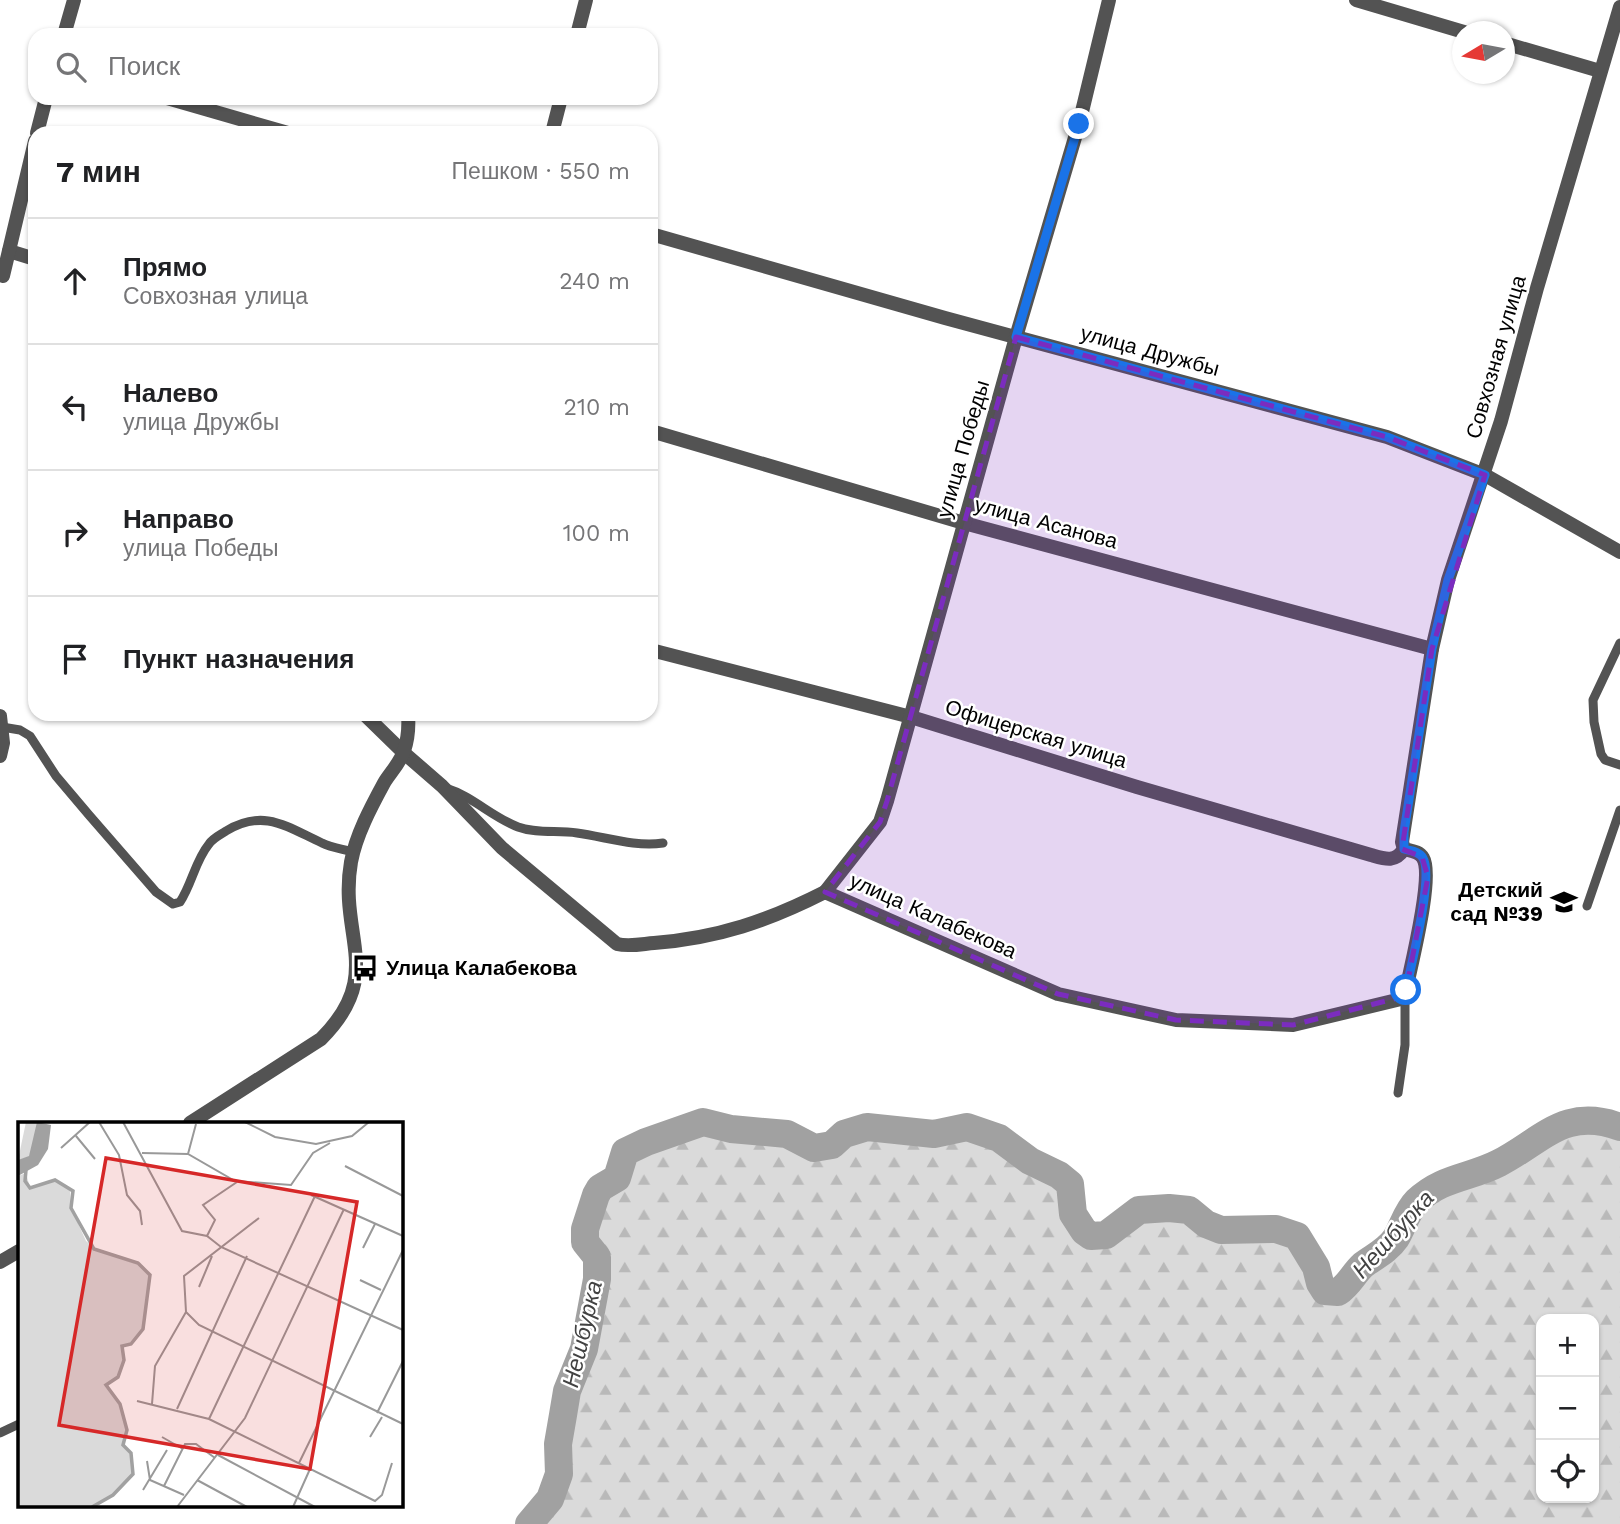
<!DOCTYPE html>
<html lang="ru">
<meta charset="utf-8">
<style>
:root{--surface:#fff;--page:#f2f2f2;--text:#202124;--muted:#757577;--line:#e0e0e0}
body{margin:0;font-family:"Work Sans",sans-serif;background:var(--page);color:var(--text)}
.controls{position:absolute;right:21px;bottom:21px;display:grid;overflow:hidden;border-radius:14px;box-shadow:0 2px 5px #0004}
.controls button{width:63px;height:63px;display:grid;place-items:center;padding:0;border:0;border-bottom:2px solid var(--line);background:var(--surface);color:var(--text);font:35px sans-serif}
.compass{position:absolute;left:1452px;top:21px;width:63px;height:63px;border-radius:50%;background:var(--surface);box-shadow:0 2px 5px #0004;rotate:260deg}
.stop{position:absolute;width:21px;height:21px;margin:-16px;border:5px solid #1a73e8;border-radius:50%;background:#fff}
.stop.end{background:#1a73e8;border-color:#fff;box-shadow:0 2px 7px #0008}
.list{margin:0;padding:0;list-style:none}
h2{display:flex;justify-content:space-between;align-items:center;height:91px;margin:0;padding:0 28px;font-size:30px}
h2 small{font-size:23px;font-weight:400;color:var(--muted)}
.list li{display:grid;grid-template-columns:46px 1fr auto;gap:21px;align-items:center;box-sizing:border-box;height:126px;padding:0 28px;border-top:2px solid var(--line)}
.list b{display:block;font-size:26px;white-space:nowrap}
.list p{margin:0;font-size:23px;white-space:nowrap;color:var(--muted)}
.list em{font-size:23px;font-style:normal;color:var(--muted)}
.icon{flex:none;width:38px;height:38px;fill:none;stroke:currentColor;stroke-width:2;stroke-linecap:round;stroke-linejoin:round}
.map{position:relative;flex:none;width:1620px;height:1524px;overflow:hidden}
.search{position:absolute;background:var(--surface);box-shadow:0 2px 5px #0004;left:28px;top:28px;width:630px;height:77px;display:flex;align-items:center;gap:18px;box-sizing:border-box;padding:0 24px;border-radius:21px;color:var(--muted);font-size:26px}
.panel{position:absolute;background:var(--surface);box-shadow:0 2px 5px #0004;left:28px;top:126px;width:630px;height:595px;border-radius:21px}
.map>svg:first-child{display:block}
</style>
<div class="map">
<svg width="1620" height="1524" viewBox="0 0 1620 1524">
<defs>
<pattern id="forest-firs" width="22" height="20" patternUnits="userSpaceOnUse" patternTransform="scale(1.75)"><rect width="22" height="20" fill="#dadada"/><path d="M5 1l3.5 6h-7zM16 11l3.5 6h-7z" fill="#b9b9b9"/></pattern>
</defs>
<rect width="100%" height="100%" fill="#fff"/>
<path fill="url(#forest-firs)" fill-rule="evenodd" d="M1581,1120L1606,1122L1620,1127V1524H529L550,1499L559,1474L558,1444L563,1415L567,1391L584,1349L597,1279V1257L585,1242V1229L596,1195L600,1188L617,1178L625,1152L646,1142L703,1122L731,1129L787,1134L814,1148L832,1145L844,1134L867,1127L934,1134L967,1127L999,1138L1030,1161L1059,1175L1070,1184L1073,1214L1084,1231L1091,1236L1106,1235L1139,1210L1169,1208L1189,1210L1206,1224L1221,1230L1276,1229L1297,1236L1316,1267L1320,1283L1325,1291L1338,1292L1348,1285L1362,1266L1380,1255L1394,1240L1414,1204L1433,1187L1499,1163L1552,1128ZM1541,1319H1594V1498H1541Z"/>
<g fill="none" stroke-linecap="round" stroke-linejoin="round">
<path stroke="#a1a1a1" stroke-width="28" d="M529,1524L550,1499L559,1474L558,1444L563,1415L567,1391L584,1349L597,1279V1257L585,1242V1229L596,1195L600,1188L617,1178L625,1152L646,1142L703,1122L731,1129L787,1134L814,1148L832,1145L844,1134L867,1127L934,1134L967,1127L999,1138L1030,1161L1059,1175L1070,1184L1073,1214L1084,1231L1091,1236L1106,1235L1139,1210L1169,1208L1189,1210L1206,1224L1221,1230L1276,1229L1297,1236L1316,1267L1320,1283L1325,1291L1338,1292C1349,1285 1354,1273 1363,1265C1375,1256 1387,1251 1396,1238C1403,1226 1407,1211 1417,1201C1442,1177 1470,1178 1499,1163C1542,1141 1565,1106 1620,1127"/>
<g stroke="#535353" stroke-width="9">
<path d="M1620,643L1593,700L1594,722L1601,754L1605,760L1620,765"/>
<path d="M2,727L20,730L30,736L56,776L89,815L156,892L173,904L180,902C192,884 195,861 209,844C213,838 220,835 226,831C264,808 287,827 322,843C332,848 343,849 353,852"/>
<path d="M446,788C472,796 492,817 518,827C537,834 557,830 577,833C606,837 634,847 663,843"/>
<path d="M1587,906L1620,810"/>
<path d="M1398,1093L1405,1045V996"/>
<path d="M0,1433L19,1424"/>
</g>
<g stroke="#535353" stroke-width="14">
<path d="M1356,0L1464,32"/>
<path d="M64,35L74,0"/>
<path d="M577,35L586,0"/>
<path d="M1504,43L1600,71"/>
<path d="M167,98L288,133"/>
<path d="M37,133L46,98"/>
<path d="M552,133L561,98"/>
<path d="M651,234L945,318L1387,437L1485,475L1620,552"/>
<path d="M9,251L35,259"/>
<path d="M3,276L35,141"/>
<path d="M651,431L964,523L1432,649"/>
<path d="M651,650L911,717L1137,787L1371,855C1385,859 1395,863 1404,849"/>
<path d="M364,714L404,753L442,786L502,848L617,944C629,947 642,944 654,943C718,938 768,921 825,892L1058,994L1176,1020L1293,1025L1401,999L1406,990C1411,965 1434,876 1423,858C1419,851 1411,851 1404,849L1402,842L1432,649L1448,580L1501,421L1537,288L1620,7"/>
<path d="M0,716L3,743L0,756"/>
<path d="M825,892L880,822L887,801L1016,337L1079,124L1109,0"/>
<path d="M190,1123L321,1039C386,974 338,936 351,862C356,835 371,807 384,783C390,773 400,763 404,751C408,739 409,727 408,714"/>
<path d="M0,1262L19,1251"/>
</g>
</g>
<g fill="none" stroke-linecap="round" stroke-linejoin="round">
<path stroke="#1a73e8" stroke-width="9" d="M1079,124L1016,337L1387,437L1485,475L1448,580L1432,649L1404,832V849C1411,851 1419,851 1423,858C1434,876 1411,965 1406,990"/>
</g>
<path fill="#7b2cbf" fill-opacity="0.2" stroke="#7b2cbf" stroke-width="5" stroke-dasharray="14 9" stroke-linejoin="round" d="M1016,337L1387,437L1485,475L1432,649L1402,849L1422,857L1428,877L1405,996L1293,1025L1176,1020L1058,994L825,892L880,822L887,801Z"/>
<defs>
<g id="school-bare" transform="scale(2.1)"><path d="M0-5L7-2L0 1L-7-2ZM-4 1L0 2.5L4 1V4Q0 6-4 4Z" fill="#000" stroke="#fff" stroke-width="2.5" paint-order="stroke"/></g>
<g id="bus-bare" transform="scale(2.1)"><path d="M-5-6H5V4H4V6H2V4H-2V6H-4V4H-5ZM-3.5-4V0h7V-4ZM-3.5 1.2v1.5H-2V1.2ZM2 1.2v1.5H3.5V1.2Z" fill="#000" stroke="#fff" stroke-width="2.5" paint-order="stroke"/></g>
</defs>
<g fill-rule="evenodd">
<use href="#school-bare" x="1564" y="902"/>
<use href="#bus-bare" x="365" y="968"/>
</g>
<g text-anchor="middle" stroke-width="5" stroke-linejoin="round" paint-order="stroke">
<g font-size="21" fill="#000" stroke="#fff">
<text transform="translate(1150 351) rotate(15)" y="7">улица Дружбы</text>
<text transform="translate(1496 357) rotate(-74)" y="7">Совхозная улица</text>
<text transform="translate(963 449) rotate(-74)" y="7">улица Победы</text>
<text transform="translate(1046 523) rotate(15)" y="7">улица Асанова</text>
<text transform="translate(1036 734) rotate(17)" y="7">Офицерская улица</text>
<text transform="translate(933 916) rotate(24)" y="7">улица Калабекова</text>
</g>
<g font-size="21" font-weight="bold" fill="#000" stroke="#fff" text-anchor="end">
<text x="1543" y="897">Детский<tspan x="1543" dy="24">сад №39</tspan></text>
<text x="386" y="975" text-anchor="start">Улица Калабекова</text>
</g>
<g font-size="23" font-style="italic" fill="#424242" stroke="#fff">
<text transform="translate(1393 1234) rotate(-48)" y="8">Нешбурка</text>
<text transform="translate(582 1334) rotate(-77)" y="8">Нешбурка</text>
</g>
</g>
<g transform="translate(18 1122)">
<rect width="385" height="385" fill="#fff"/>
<path d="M8,51L12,66L37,58L52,66L53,86L68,119L80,129L125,144L132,153L125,207L113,222L104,224L106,238L100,255L88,263L102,282L109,308L105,323L113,331L115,352L95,373L74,385H0V54Z" fill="#dadada"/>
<path d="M8,0H19L20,9L11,35L0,38Z" fill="#dadada"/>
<path d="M19,0L33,3L30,27L20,43L0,54V38L11,34Z" fill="#a1a1a1"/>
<path fill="none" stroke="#a1a1a1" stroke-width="3.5" d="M8,48L7,59L12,66L37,58L55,69L53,86L76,127L120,141L132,153L125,207L113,222L104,224L106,238L100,255L88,263L102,282L109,308L105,323L113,331L115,352L95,373L74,385"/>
<path fill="none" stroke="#999" stroke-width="2" d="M81,0L101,33L109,73L122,89L124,103M105,0L164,109L189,114L203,125L385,208M227,0L257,15L298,22L334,14L351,0M58,14L77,37M43,26L72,0M124,31L170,32L217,59L273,63L295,31L312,21M170,32L178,2M327,44L385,74M293,73L385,114M189,114L197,98L185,83L219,60M345,126L357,102M342,158L363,168M181,165L194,134M168,190L181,203L385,302M119,279L191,297L357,379L364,373L374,341M134,282L137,244L168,190L166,154L241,96M159,287L229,134M359,291L385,239M191,297L297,74M144,315L165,327M352,315L364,295M200,333L297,385M129,339L132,358L166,373M281,341L385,128M179,358L229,385M146,364L167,322H178L197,336M125,368L149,328M159,385L227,296L326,87M275,385L292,347"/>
<path fill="#d62828" fill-opacity="0.15" stroke="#d62828" stroke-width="3.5" d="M88,36L339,80L292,347L41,303Z"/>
<rect width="385" height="385" fill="none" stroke="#000" stroke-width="3.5"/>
</g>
</svg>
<div class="controls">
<button>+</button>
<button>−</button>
<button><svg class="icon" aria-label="locate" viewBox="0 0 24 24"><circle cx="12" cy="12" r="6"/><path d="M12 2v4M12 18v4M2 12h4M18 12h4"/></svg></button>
</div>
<svg class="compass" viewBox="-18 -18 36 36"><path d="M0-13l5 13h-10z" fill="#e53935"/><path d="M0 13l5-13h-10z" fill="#757577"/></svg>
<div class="stop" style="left:1406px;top:990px"></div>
<div class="stop end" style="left:1079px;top:124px"></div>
<div class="search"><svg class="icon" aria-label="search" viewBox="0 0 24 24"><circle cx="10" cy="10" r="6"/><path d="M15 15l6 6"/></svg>Поиск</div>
<section class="panel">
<h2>7 мин<small>Пешком · 550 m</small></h2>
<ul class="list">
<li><svg class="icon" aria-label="ahead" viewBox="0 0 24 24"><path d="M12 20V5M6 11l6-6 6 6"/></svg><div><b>Прямо</b><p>Совхозная улица</p></div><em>240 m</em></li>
<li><svg class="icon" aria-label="left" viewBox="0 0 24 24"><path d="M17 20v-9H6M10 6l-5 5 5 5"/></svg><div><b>Налево</b><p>улица Дружбы</p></div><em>210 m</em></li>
<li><svg class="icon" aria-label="right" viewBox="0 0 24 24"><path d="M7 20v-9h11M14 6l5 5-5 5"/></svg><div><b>Направо</b><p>улица Победы</p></div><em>100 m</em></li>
<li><svg class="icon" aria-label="arrive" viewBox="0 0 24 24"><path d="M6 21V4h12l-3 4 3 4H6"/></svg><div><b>Пункт назначения</b></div></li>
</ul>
</section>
</div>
